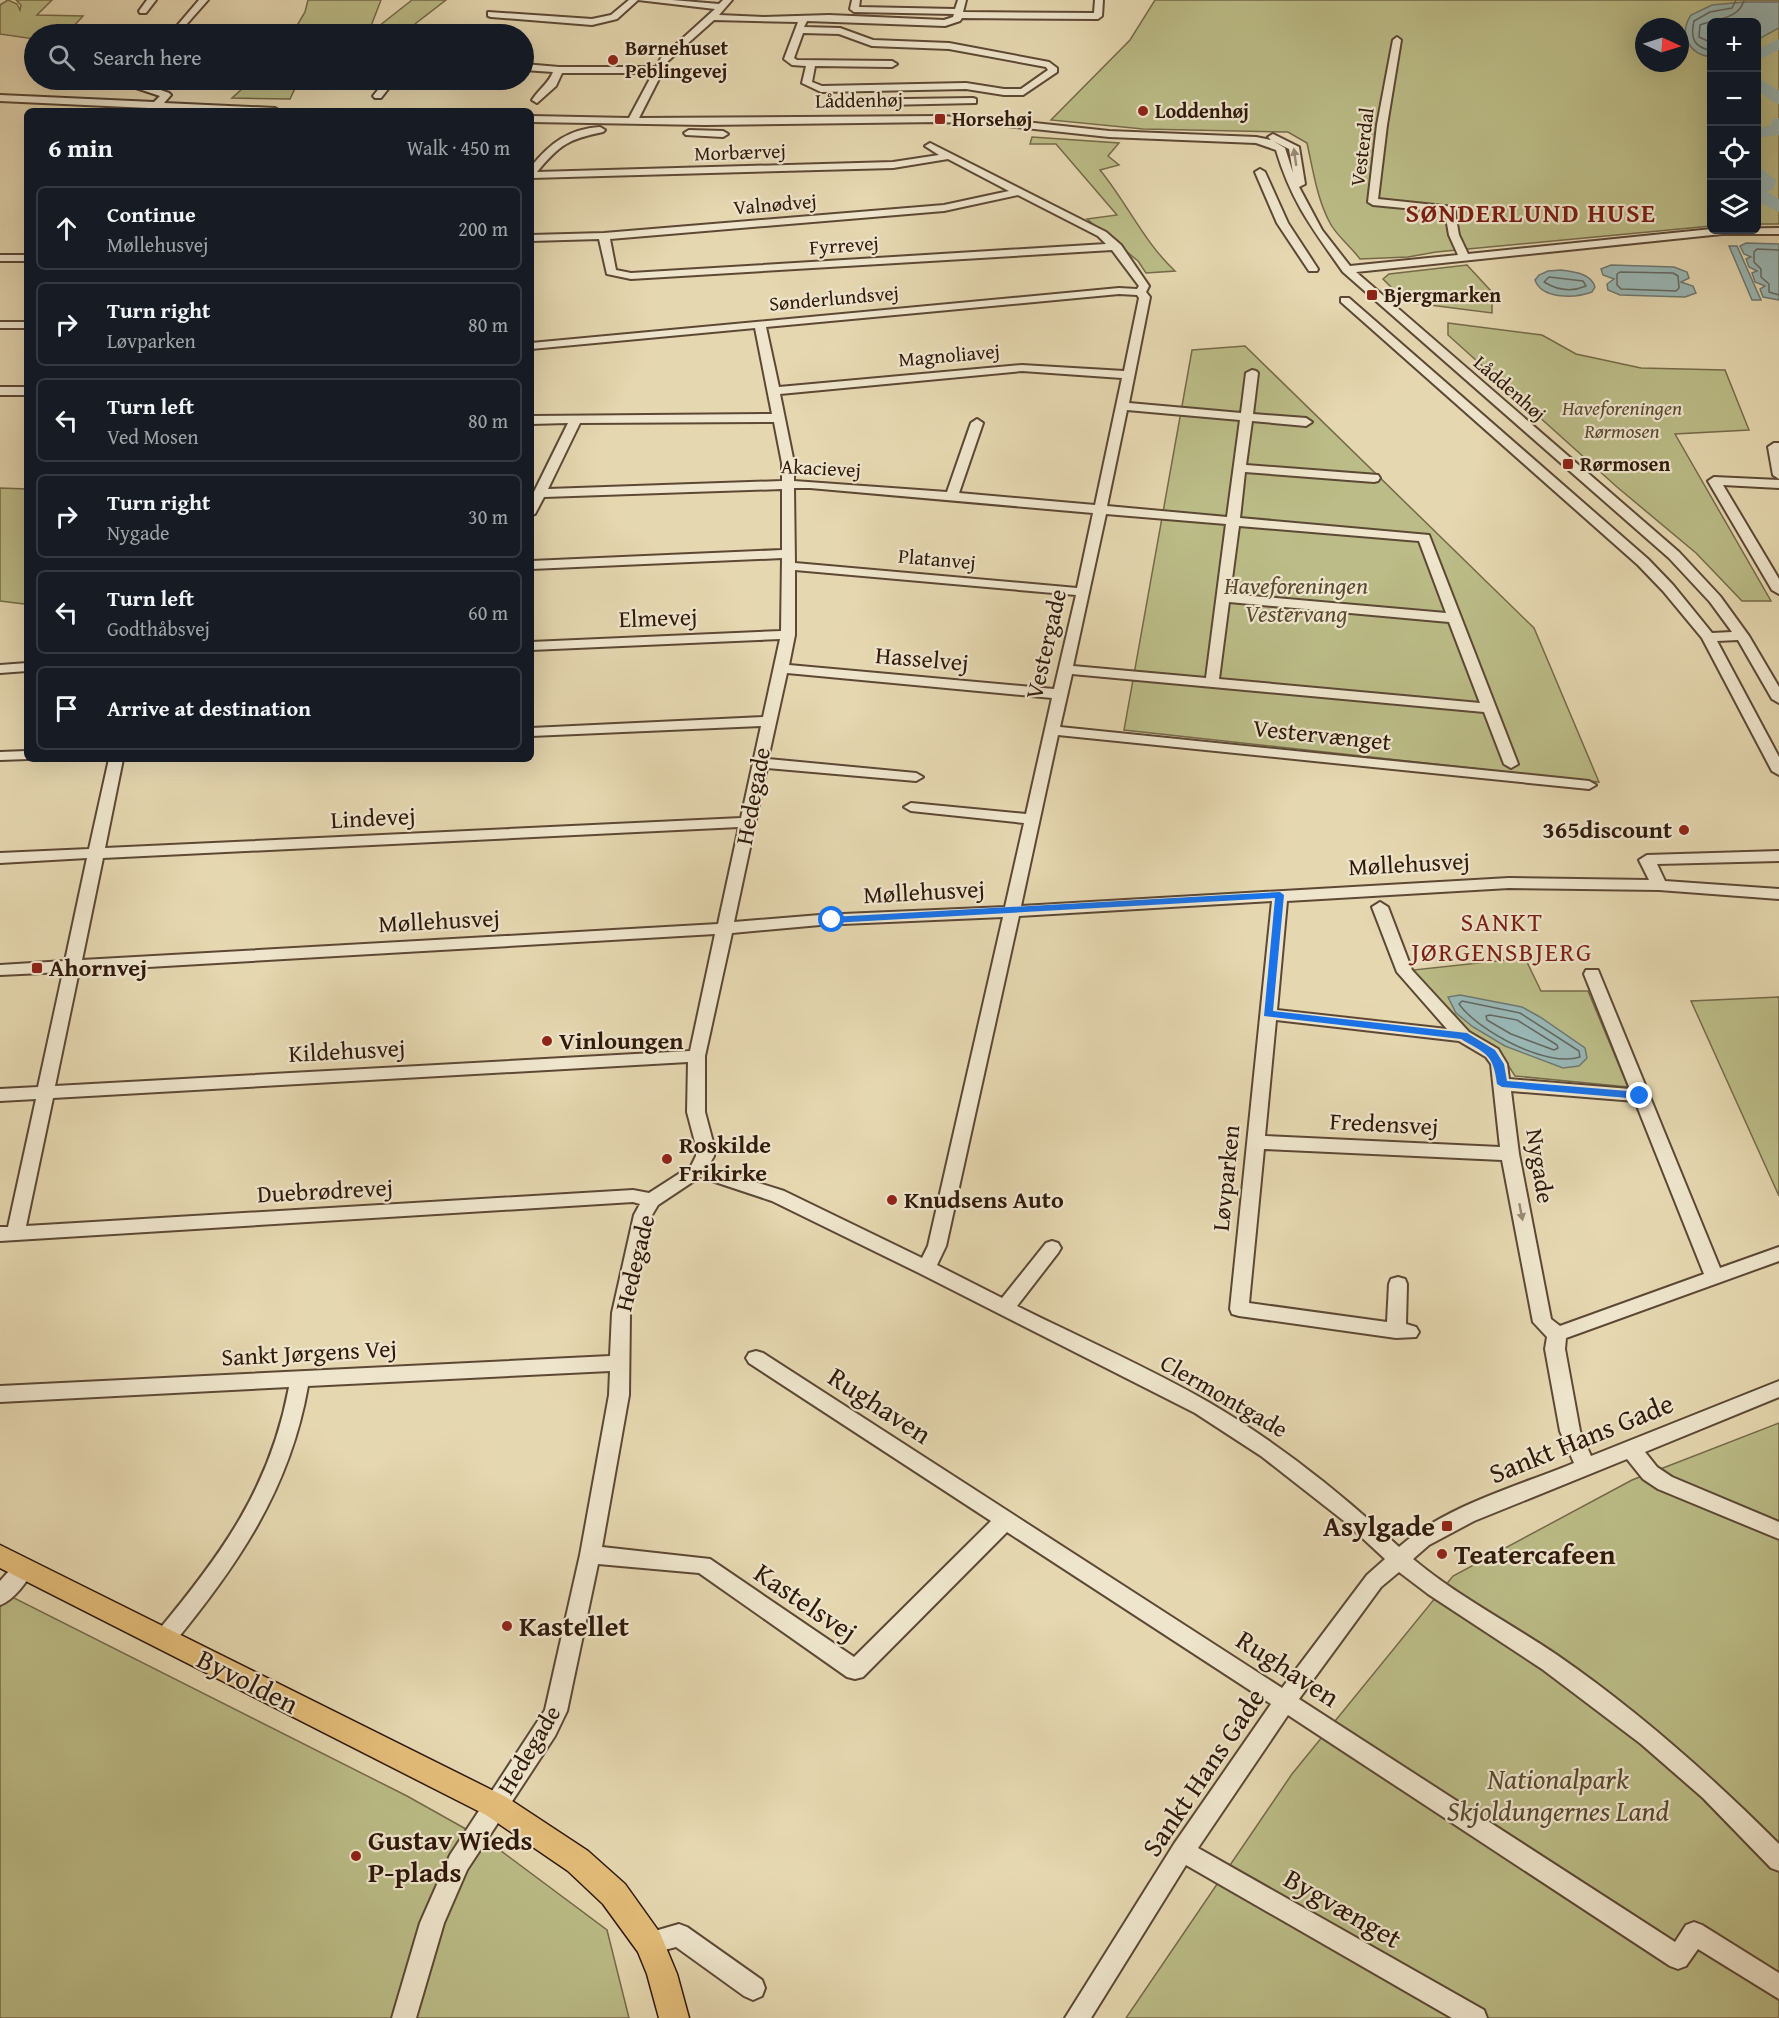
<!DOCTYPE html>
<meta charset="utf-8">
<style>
:root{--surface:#171b24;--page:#242831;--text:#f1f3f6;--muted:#9ea1a6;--line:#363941}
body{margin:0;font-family:"Gentium Book Plus",serif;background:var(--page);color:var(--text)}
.controls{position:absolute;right:18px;top:18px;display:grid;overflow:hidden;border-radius:9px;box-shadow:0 6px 24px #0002}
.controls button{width:54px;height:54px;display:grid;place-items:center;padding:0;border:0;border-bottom:2px solid var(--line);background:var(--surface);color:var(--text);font:30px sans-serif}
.compass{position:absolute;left:1635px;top:18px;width:54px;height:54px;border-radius:50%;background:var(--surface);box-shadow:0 6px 24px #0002;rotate:94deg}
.stop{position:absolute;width:18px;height:18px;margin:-14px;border:4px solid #1a73e8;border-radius:50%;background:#fff}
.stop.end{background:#1a73e8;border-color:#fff;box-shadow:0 2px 6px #0008}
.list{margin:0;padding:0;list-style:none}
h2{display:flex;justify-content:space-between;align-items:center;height:78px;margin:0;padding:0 24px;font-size:26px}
h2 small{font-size:20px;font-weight:400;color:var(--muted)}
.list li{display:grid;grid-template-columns:39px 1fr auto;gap:18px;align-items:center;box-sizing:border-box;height:84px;margin:0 12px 12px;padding:0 12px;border:2px solid var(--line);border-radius:9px}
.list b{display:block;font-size:22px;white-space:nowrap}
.list p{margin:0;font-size:20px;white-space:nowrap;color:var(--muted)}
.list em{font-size:20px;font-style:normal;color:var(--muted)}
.icon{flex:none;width:33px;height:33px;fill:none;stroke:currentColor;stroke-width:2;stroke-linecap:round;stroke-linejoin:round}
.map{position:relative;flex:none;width:1779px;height:2018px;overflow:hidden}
.search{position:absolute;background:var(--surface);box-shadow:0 6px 24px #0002;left:24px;top:24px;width:510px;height:66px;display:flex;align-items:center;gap:15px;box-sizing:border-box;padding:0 21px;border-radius:33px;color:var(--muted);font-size:22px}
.panel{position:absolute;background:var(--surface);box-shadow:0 6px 24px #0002;left:24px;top:108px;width:510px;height:654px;border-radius:9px}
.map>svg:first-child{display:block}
</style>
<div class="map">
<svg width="1779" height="2018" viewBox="0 0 1779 2018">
<rect width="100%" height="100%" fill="#e5d7b0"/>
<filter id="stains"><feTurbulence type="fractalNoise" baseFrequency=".00333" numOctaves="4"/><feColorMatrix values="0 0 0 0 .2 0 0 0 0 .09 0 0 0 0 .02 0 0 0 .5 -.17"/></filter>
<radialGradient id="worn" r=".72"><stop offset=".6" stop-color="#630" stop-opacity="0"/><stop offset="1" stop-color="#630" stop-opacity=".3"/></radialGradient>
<g fill="#bbbc87" stroke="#766a4a" stroke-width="1.5" fill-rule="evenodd">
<path d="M8,0L17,4L20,10L21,5L16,0H52L37,15L83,16L70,30H52L47,34H34V39L0,34V5Z"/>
<path d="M308,0H381L371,26L379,29L373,34H292L305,12Z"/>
<path d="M412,0H446L411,27L379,26Z"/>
<path d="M1155,0H1779V224H1757L1756,22H1712L1711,226L1436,252L1408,257L1360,259C1351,247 1336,235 1330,223C1317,199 1313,170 1307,143L1288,132L1143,129L1051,120L1130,40ZM1644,27H1680V63H1644Z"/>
<path d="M252,80H299L290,99L232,98Z"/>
<path d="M1032,137L1119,143L1108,156L1119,165L1100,170C1127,203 1144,242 1175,271L1146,273L1138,261L1087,219L1117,215L1056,144H1030Z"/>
<path d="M1467,265L1492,292V313L1406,302L1383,279L1389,274Z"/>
<path d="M1448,323L1542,335L1576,354L1641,368L1725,370L1749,430L1675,434L1771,601H1742L1696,553L1617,487L1448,335Z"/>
<path d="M1245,346L1534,628L1599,782L1124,730L1192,350Z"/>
<path d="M0,488L27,489V601L24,604L0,601Z"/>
<path d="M1525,958L1541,991H1588L1628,1087L1515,1076L1499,1051L1465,1029L1413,970Z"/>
<path d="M1779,997V1196L1691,1001Z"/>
<path d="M1779,1423V2018H1126L1292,1774L1453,1576L1632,1480Z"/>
<path d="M0,1591L407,1796L489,1842L607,1930L629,2018H0Z"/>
</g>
<g fill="#99b7b5" stroke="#6f7871" stroke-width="1.5">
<path d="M1745,2H1779V28L1757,40L1756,22H1712L1711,57C1689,54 1678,35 1691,15L1712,5Z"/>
<path d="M1746,243L1779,244V300L1763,297L1760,289L1765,286L1755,282L1752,273L1757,271L1749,267L1746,259L1751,257L1744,254L1740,246Z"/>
<path d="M1729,246H1737L1761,300H1752Z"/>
<path d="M1611,265L1674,267L1687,272L1689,278L1681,282L1693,286L1696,293L1685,297L1620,295L1608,290L1607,284L1614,279L1603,275L1601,269Z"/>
<path d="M1561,270C1574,272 1591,273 1595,287L1592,292C1576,298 1542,300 1535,280L1539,275L1548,271Z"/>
<path d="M1460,995L1522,1007L1540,1017L1585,1048L1587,1058L1579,1066L1563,1068L1505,1046L1473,1027L1456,1013L1448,997Z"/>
</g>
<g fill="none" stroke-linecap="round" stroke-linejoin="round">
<g stroke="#646860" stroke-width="1.5">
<path d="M1712,43L1699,37L1700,25C1716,18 1739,20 1744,0"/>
<path d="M1712,51C1694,47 1690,39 1694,21L1710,12L1732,8L1736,0"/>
<path d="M1779,250L1757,249L1754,252V262L1761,269V277L1769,284V292L1779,295"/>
<path d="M1620,272L1673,273L1678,276L1679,288L1676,291L1621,289L1617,285V274Z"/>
<path d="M1549,277L1583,281L1586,286C1572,292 1557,290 1544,282Z"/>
<path d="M1462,1001L1520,1013L1579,1051L1580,1057C1547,1068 1478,1031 1459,1004Z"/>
<path d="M1490,1015L1517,1020L1557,1045L1558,1048L1554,1050L1511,1034L1487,1020L1486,1016Z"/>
</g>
<g fill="#99b7b5" fill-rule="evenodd">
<path d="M1779,39V50L1756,61V50Z"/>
<path d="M1756,76L1779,91V104L1773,102L1756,89Z"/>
<path d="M1779,118V135L1756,138V128L1770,126L1773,119Z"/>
<path d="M1756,168L1762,169L1777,181L1772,190L1766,191L1779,199V212L1756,201Z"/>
</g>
<g stroke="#5d4835" stroke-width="4">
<g id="minor">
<path d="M147,0H156L146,13H140L139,11Z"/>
<path d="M199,0H208L178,34H170Z"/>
<path d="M629,0H672L719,4L723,0H732L719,15L764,17L829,15L944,20L953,17L954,14L854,12L850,9L852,0H860L859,7L955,9L958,0H966L963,12L1094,13L1095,0H1103L1102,16L1098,19L962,18L960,21L945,26L807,21L804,27L840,28L873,40L949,43L1049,62L1057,68V72L1023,95H1004L966,89L821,92L802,83L806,66L792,65L784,59L798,22L714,20L668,61L639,118L940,116L998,119L1109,131L1256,137L1271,140L1268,137L1273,134L1299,147L1305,184L1299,187L1322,230L1350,266L1458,255L1449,235L1445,212L1373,205L1368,202L1377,125L1393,40L1397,37L1401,40L1387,125L1378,199L1454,207L1459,235L1468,254L1712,229L1779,228V234H1722L1356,272L1679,552L1720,596L1749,636L1779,687V703L1772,699L1738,640L1717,641L1779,757V775L1772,771L1702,638L1663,591L1638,565L1341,302V298H1349L1648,559L1673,585L1712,633L1732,632L1710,602L1669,558L1343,272C1312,228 1292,203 1276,150L1256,143L1109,137L998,125L940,122L705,125L531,122V116L629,118L653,73H562L556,86L537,103L532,100C539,89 548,84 553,72L524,70V64L559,67H656L661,58L715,9L638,0L617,19L592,25L491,17L488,16V12L592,19L611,15ZM803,33L839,34L872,46L949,49L1046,67L1048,70L1021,89H1004L966,83L822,86L812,82L815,66L892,67L897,64L892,61L797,60L794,58ZM1273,141L1289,149L1293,173L1285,148Z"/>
<path d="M52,29L91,31L95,34H49L48,32Z"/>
<path d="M132,80H140L141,83L169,93L171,95L164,103L275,108L280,111L159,108L156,111H148L149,108L0,101V95L154,102L160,96L133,87Z"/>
<path d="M386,80H395L381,98H375L373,96Z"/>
<path d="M973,98L976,99V103L838,106L833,103L838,100Z"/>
<path d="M600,127L605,130L603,132C569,139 560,144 537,172L893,162L939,155L925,146L930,143L1106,232L1121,245L1149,286L1146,292L1150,297L1129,403L1241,413L1246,373L1252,370L1256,371L1258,373L1253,414L1306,418L1312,422L1306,426L1252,421L1246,465L1378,475L1380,478L1378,481L1374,482L1245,472L1240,518L1429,535L1518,764L1511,768L1504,764L1484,712L1072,674L1060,727L1589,781L1596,785L1589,789L1058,735L1021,906L1509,878L1649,880L1639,860L1647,855L1779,851V861L1657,864L1665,881L1779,889V899L1659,890L1509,888L1287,901L1277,1010L1447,1029L1397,972L1372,907L1380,902L1388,907L1412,970L1469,1032L1498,1049L1507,1064L1509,1079L1630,1089L1584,974L1586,970H1598L1720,1268L1779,1247V1261L1566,1338L1565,1349L1580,1431L1591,1456L1779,1381V1397L1645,1452L1657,1467L1672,1477L1779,1522V1539L1658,1489L1643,1479L1627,1459L1474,1521L1429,1545L1413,1559C1457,1596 1510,1623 1557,1655C1638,1711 1710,1775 1779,1844V1871L1771,1868L1703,1798L1641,1744L1542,1669L1428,1594L1399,1572L1381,1587L1299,1699L1675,1942L1686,1925L1694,1922L1702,1925L1779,1973V1999L1698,1949L1686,1966L1678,1969L1670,1966L1288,1715L1198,1848L1484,2010L1487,2018H1452L1186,1865L1091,2018H1065L1174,1844L1271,1704L1007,1532L863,1677L855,1679L847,1677L699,1573L598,1564L567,1711L555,1736L467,1870L444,1923L416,2018H392L420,1923L450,1855L545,1710L580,1555L609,1395L610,1371L308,1386C290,1489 238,1565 173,1644L165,1647L157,1644L154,1638L157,1632C222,1554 270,1488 289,1387L0,1402V1386L610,1356L612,1313L634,1215L640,1204L633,1202L0,1241V1227H8L36,1099L0,1101V1089L38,1087L63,972L0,975V965L65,961L87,858L0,863V853L89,849L109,759H123L105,848L741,818L761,726L531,736V728L763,717L780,639L531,650V642L781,631L782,558L531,569V561L782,550V489L544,497L535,514L531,515V498L568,423L531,424V416L772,414L755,328L531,349V343L1119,288L1137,289L1139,286L1112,250L631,279L607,274L599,239L531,241V235L604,233L944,205L1009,191L948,159L893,168L531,178V167C550,143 569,129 600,127ZM1018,195L1098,236L1106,244L631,273L616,270L610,239L944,211ZM1119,294L1137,295L1139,298L1124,371L1022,365L779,387L766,327ZM1022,371L1122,378L1095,505L959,493L983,423L977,419L971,423L947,492L794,481V463L780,394ZM1127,410L1240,420L1227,517L1107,506ZM774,422L782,463V481L548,489L580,423ZM794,488H810L1093,513L1077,588L795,563ZM1106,514L1226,524L1206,678L1073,666ZM1239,526L1419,541L1446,613L1230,594ZM795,570L1076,595L1054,689L789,665L795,635ZM1229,602L1449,622L1480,703L1219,679ZM787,673L1052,698L1026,814L911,803L904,807L911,811L1024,823L1005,907L820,915L734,922L767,768L916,781L923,777L916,773L768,759ZM739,827L718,924L82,960L103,858ZM1272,901L1230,1309L1232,1314L1239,1316L1396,1338L1416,1337L1419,1332L1416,1327L1406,1324L1407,1284L1405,1279L1398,1277L1391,1279L1389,1284L1387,1322L1249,1303L1264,1149L1502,1160L1533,1322L1547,1337L1545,1349L1560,1431L1574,1463C1516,1487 1447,1505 1399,1547C1341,1493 1278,1443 1210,1403C1148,1367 1081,1338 1017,1306L1058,1253L1061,1248L1058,1243L1052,1241L1046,1243L1002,1298L937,1265L946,1246L1019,916ZM1003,917L928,1246L922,1258L784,1191L708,1167L714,1156V1146L705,1112V1056L732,933L820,925ZM715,934L690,1051L55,1086L79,971ZM1276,1020L1459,1041L1486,1057L1491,1064L1500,1147L1265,1136ZM688,1062L687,1112L696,1146V1156L691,1166L649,1193L633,1190L26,1226L53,1098ZM1511,1091L1635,1101L1704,1274L1560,1326L1551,1319L1519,1154ZM700,1177L772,1201L919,1273L1195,1413L1261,1456L1344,1521L1385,1559L1367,1575L1282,1688L763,1353L756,1351L749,1353L746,1358L749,1363L991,1521L854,1657L710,1559L602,1547L629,1395L630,1313L652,1215L658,1205Z"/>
<path d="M689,130L723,131L728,134L723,137L686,135L684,133Z"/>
<path d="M1260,169L1265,172L1288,223L1318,269L1317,271H1309L1277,223L1255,172Z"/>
<rect x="0" y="255" width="27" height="6"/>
<rect x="0" y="322" width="27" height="6"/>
<rect x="0" y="387" width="27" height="8"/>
<path d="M1774,443H1779V479L1773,475L1768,447Z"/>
<path d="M1714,477L1779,480V488L1723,485L1779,579V594L1772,590L1708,481Z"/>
<path d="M27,663V671L0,673V665Z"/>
<path d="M27,751L28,759L0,760V752Z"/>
<path d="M24,1559L31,1562L34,1568C28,1581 14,1600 0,1605V1581L17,1562Z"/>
<path d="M679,1924L687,1927L762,1980L765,1988L762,1996L753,2000L744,1996L676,1947L649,1954L641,1951L637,1943L641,1935Z"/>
</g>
</g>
<g stroke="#30190c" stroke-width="3">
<path id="major" d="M0,1545L506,1797L588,1851L625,1884L660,1933L677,1974L689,2018H659L647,1974L638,1952L603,1904L568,1871L486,1815L0,1568Z"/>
</g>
<use href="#minor" fill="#eee5cc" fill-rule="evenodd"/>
<use href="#major" fill="#e2bc78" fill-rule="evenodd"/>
</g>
<defs><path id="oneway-solid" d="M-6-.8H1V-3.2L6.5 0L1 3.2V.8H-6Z" transform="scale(1.5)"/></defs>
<g fill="#988976">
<use href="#oneway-solid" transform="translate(1295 157) rotate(-98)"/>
<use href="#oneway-solid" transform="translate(1521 1212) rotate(79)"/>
</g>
<path fill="#1a73e8" d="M1280,892L1284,895L1273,1011L1467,1033L1495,1050L1504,1064L1507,1081L1640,1092L1645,1096L1640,1099L1502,1087L1497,1084C1493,1053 1486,1054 1461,1039L1264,1016L1275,898L832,923L828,920L832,917Z"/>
<g fill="#8f2418" stroke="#eee5cc" stroke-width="2">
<circle cx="613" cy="60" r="6"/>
<circle cx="1143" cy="111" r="6"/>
<rect x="934" y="113" width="12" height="12" rx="3"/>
<rect x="1366" y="289" width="12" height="12" rx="3"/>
<rect x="1562" y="458" width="12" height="12" rx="3"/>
<circle cx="1684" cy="830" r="6"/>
<rect x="31" y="962" width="12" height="12" rx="3"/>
<circle cx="547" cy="1041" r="6"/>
<circle cx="667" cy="1159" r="6"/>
<circle cx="892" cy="1200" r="6"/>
<rect x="1441" y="1520" width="12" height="12" rx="3"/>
<circle cx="1442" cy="1554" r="6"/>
<circle cx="507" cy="1626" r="6"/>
<circle cx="356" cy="1856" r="6"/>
</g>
<g text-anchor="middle" stroke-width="4.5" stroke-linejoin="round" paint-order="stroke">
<g font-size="20" font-weight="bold" fill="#30190c" stroke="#eee5cc" text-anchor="start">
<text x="625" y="55">Børnehuset<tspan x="625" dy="23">Peblingevej</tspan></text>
<text x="1155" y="118">Loddenhøj</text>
<text x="952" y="126">Horsehøj</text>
<text x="1384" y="302">Bjergmarken</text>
<text x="1580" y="471">Rørmosen</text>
</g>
<g font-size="20" fill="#30190c" stroke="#eee5cc">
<text transform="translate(859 100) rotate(-1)" y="7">Låddenhøj</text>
<text transform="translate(1362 147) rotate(-83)" y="7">Vesterdal</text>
<text transform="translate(740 152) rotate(-2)" y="7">Morbærvej</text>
<text transform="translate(775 204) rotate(-5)" y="7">Valnødvej</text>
<text transform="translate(844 245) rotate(-4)" y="7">Fyrrevej</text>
<text transform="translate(834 298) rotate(-5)" y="7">Sønderlundsvej</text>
<text transform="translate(949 355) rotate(-5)" y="7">Magnoliavej</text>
<text transform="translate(1510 388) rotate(41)" y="7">Låddenhøj</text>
<text transform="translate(821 468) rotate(3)" y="7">Akacievej</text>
<text transform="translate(937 559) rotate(5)" y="7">Platanvej</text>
</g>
<g font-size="20" font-style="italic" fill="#5a4a31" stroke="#eee5cc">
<text x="1622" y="415">Haveforeningen<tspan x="1622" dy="23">Rørmosen</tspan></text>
</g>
<g font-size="24" font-style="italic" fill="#5a4a31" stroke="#eee5cc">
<text x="1296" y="594">Haveforeningen<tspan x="1296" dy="28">Vestervang</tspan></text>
</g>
<g font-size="24" fill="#30190c" stroke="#eee5cc">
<text transform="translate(658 618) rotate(-2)" y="8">Elmevej</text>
<text transform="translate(1046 644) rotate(-77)" y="8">Vestergade</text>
<text transform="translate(922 659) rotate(5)" y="8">Hasselvej</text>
<text transform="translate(1322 735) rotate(6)" y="8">Vestervænget</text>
<text transform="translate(753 796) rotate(-79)" y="8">Hedegade</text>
<text transform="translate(373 818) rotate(-3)" y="8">Lindevej</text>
<text transform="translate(1409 864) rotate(-3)" y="8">Møllehusvej</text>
<text transform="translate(924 892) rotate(-3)" y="8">Møllehusvej</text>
<text transform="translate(439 921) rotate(-3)" y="8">Møllehusvej</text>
<text transform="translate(347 1051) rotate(-3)" y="8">Kildehusvej</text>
<text transform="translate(1384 1124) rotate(3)" y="8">Fredensvej</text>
<text transform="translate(1540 1166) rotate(81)" y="8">Nygade</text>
<text transform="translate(1226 1178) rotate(-84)" y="8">Løvparken</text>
<text transform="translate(325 1191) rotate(-3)" y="8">Duebrødrevej</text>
<text transform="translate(635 1263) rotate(-76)" y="8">Hedegade</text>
<text transform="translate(309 1353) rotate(-3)" y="8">Sankt Jørgens Vej</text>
<text transform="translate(1224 1396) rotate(30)" y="8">Clermontgade</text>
<text transform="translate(529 1750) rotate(-59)" y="8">Hedegade</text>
</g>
<g font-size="24" font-weight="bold" fill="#30190c" stroke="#eee5cc" text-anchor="start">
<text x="1672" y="838" text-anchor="end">365discount</text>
<text x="49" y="976">Ahornvej</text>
<text x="559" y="1049">Vinloungen</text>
<text x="679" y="1153">Roskilde<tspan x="679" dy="28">Frikirke</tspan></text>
<text x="904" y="1208">Knudsens Auto</text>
</g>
<g font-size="26" font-weight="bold" letter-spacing="1.5" fill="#7a1f14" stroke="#eee5cc">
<text x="1531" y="222">SØNDERLUND HUSE</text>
</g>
<g font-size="26" letter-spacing="1.5" fill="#7a1f14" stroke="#eee5cc">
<text x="1502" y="931">SANKT<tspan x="1502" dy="30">JØRGENSBJERG</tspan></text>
</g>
<g font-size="28" fill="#30190c" stroke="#eee5cc">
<text transform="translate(880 1405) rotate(33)" y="10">Rughaven</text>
<text transform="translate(1581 1438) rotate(-22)" y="10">Sankt Hans Gade</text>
<text transform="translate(806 1602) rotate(34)" y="10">Kastelsvej</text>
<text transform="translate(1288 1668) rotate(33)" y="10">Rughaven</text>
<text transform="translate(248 1681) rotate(27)" y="10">Byvolden</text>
<text transform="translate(1203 1772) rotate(-56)" y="10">Sankt Hans Gade</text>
<text transform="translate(1343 1908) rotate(30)" y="10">Bygvænget</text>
</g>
<g font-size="28" font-weight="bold" fill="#30190c" stroke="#eee5cc" text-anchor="start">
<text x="1435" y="1536" text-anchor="end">Asylgade</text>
<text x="1454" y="1564">Teatercafeen</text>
<text x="519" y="1636">Kastellet</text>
<text x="368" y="1850">Gustav Wieds<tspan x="368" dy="32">P-plads</tspan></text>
</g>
<g font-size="28" font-style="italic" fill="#5a4a31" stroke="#eee5cc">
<text x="1558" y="1789">Nationalpark<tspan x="1558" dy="32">Skjoldungernes Land</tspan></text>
</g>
</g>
<rect width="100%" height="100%" filter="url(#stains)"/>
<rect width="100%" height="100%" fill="url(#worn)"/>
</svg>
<div class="controls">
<button>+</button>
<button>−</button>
<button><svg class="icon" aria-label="locate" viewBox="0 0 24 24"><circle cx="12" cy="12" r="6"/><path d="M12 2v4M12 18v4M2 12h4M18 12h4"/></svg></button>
<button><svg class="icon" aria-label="layers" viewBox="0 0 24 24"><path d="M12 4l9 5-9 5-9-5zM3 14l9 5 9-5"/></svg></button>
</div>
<svg class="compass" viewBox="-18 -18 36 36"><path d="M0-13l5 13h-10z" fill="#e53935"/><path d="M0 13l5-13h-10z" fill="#9ea1a6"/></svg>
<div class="stop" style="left:832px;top:920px"></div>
<div class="stop end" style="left:1640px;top:1096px"></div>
<div class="search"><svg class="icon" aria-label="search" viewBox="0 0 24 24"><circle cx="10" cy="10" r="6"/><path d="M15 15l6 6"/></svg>Search here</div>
<section class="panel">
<h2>6 min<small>Walk · 450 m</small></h2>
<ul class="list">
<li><svg class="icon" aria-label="ahead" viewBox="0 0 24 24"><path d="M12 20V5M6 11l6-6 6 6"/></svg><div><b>Continue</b><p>Møllehusvej</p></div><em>200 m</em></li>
<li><svg class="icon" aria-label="right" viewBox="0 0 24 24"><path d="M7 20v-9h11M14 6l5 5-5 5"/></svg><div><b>Turn right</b><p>Løvparken</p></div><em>80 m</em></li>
<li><svg class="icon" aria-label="left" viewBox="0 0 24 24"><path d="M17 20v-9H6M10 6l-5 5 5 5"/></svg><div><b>Turn left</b><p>Ved Mosen</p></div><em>80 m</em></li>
<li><svg class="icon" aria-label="right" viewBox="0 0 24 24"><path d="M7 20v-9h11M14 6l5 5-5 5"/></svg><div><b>Turn right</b><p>Nygade</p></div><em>30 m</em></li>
<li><svg class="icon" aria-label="left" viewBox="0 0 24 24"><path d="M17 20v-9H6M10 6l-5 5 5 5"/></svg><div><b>Turn left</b><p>Godthåbsvej</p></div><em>60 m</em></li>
<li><svg class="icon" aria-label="arrive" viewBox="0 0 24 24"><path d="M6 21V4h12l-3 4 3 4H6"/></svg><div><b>Arrive at destination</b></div></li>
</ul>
</section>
</div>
